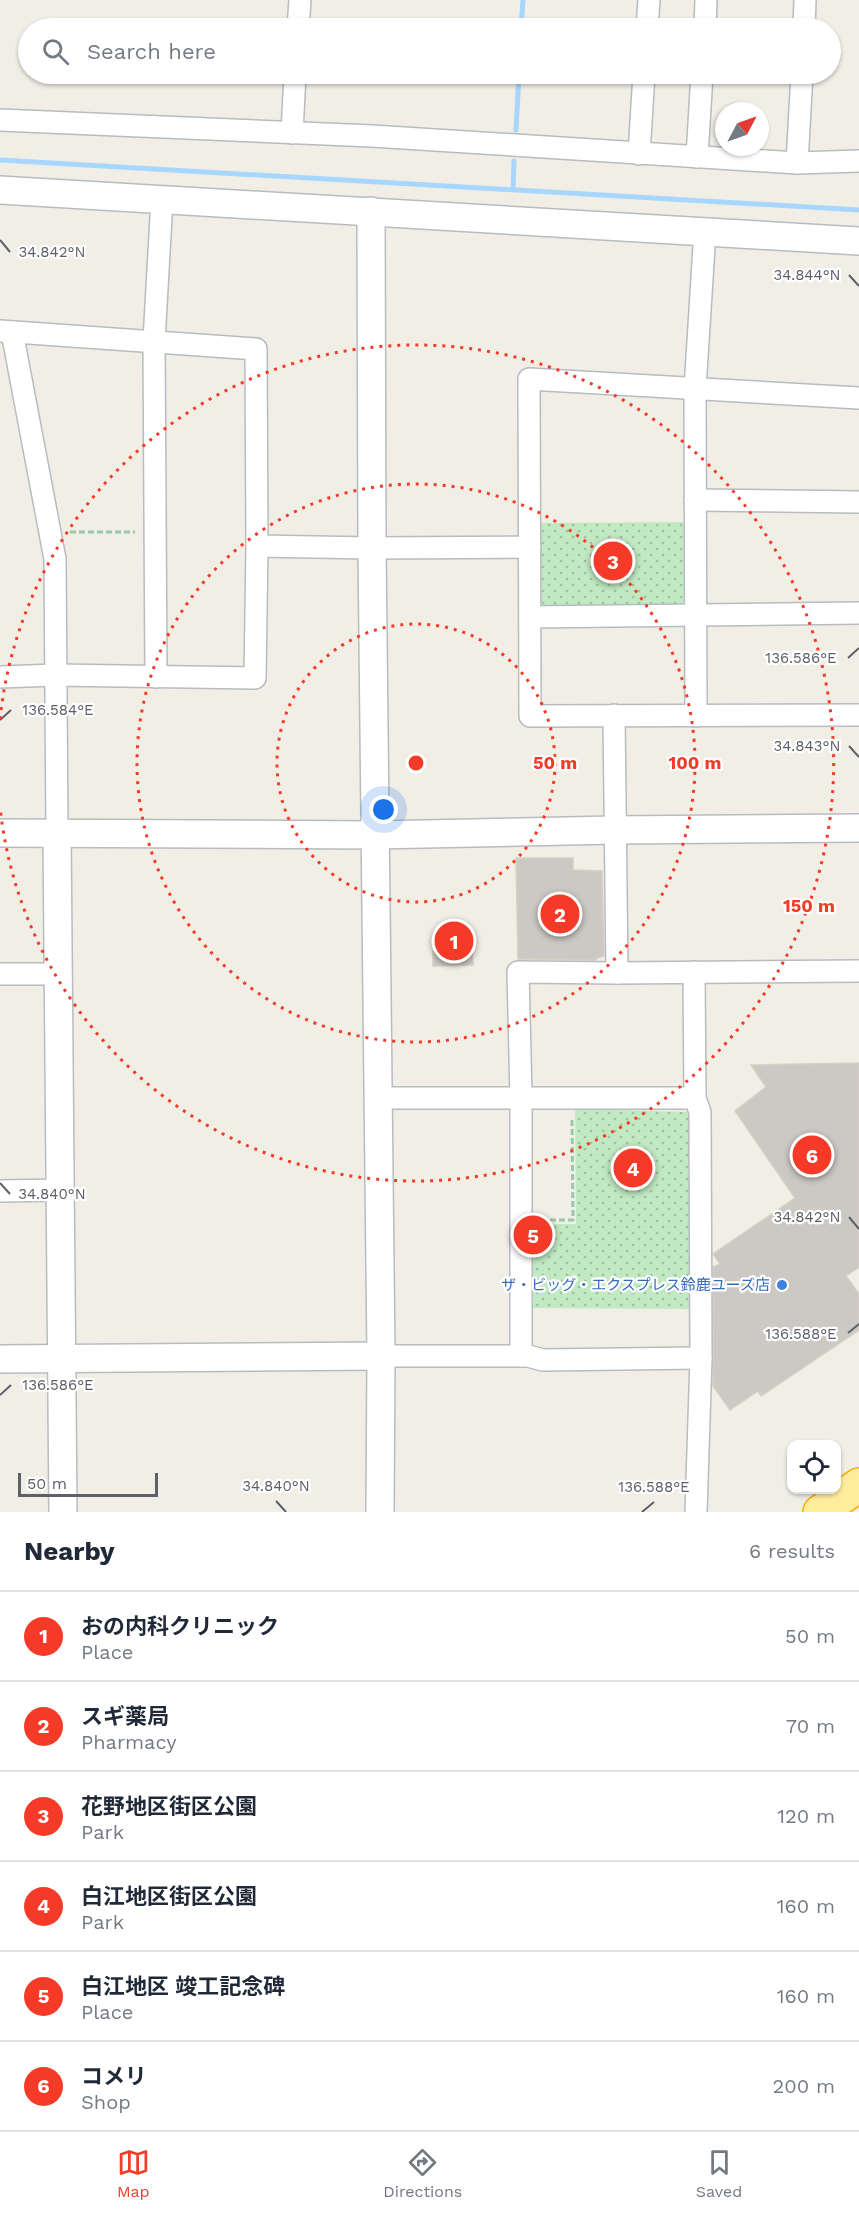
<!DOCTYPE html>
<meta charset="utf-8">
<style>
:root{--surface:#fff;--page:#f2f2f3;--text:#1f2937;--muted:#747a83;--line:#e0e1e3;--accent:#f53b27}
body{margin:0;font-family:"Work Sans","Noto Sans JP",sans-serif;background:var(--page);color:var(--text)}
.controls{position:absolute;right:18px;bottom:18px;display:grid;overflow:hidden;border-radius:12px;box-shadow:0 2px 4px #0004}
.controls button{width:54px;height:54px;display:grid;place-items:center;padding:0;border:0;border-bottom:2px solid var(--line);background:var(--surface);color:var(--text);font:30px sans-serif}
.compass{position:absolute;left:715px;top:102px;width:54px;height:54px;border-radius:50%;background:var(--surface);box-shadow:0 2px 4px #0004;rotate:49deg}
.scale{position:absolute;left:18px;bottom:15px;width:140px;box-sizing:border-box;padding-left:6px;border:3px solid #5d6167;border-top:0;font-size:16px;line-height:21px;white-space:nowrap;color:#5d6167;-webkit-text-stroke:4px #fff;paint-order:stroke}
.you{position:absolute;left:384px;top:810px;width:21px;height:21px;margin:-15px;border:4px solid #fff;border-radius:50%;background:#1a73e8;box-shadow:0 0 0 9px #1a73e833}
.badge{display:grid;place-items:center;width:39px;height:39px;border-radius:50%;background:var(--accent);color:#fff;font-size:20px;font-weight:700}
.pin{position:absolute;translate:-50% -50%;border:3px solid #fff;box-shadow:0 2px 6px #0006}
.list{margin:0;padding:0;list-style:none}
h2{display:flex;justify-content:space-between;align-items:center;height:78px;margin:0;padding:0 24px;font-size:26px}
h2 small{font-size:20px;font-weight:400;color:var(--muted)}
.list li{display:grid;grid-template-columns:39px 1fr auto;gap:18px;align-items:center;box-sizing:border-box;height:90px;padding:0 24px;border-top:2px solid var(--line)}
.list b{display:block;font-size:22px;white-space:nowrap}
.list p{margin:0;font-size:20px;white-space:nowrap;color:var(--muted)}
.list em{font-size:20px;font-style:normal;color:var(--muted)}
.icon{flex:none;width:33px;height:33px;fill:none;stroke:currentColor;stroke-width:2;stroke-linecap:round;stroke-linejoin:round}
.map{position:relative;flex:none;width:859px;height:1512px;overflow:hidden}
.search{position:absolute;background:var(--surface);box-shadow:0 2px 4px #0004;left:18px;right:18px;top:18px;height:66px;display:flex;align-items:center;gap:15px;box-sizing:border-box;padding:0 21px;border-radius:33px;color:var(--muted);font-size:22px}
.sheet{height:618px;background:var(--surface)}
nav{display:flex;justify-content:space-around;align-items:center;box-sizing:border-box;height:84px;border-top:2px solid var(--line);background:var(--surface);font-size:16px;color:var(--muted)}
nav a{display:grid;justify-items:center;gap:3px}
nav .on{color:var(--accent)}
.map>svg:first-child{display:block}
</style>
<div class="map">
<svg width="859" height="1512" viewBox="0 0 859 1512">
<defs>
<pattern id="park-dots" width="8" height="8" patternUnits="userSpaceOnUse" patternTransform="scale(1.5)"><rect width="8" height="8" fill="#c1e9c2"/><path d="M2 2h.1M6 6h.1" fill="none" stroke="#a0c0a1" stroke-width="1.8" stroke-linecap="round"/></pattern>
</defs>
<rect width="100%" height="100%" fill="#f1eee6"/>
<g fill="url(#park-dots)">
<path d="M688,522L687,599L680,605L546,608L539,601V523Z"/>
<path d="M575,1109L689,1112L692,1309L531,1308L529,1224H576Z"/>
</g>
<g fill="none" stroke-linecap="round" stroke-linejoin="round">
<g stroke="#a7d7ff" stroke-width="5">
<path d="M521,28L523,0"/>
<path d="M516,130L519,74"/>
<path d="M0,160L859,210"/>
<path d="M513,189L514,161"/>
</g>
</g>
<g fill="#ccc8c3" stroke="#d6d0c3" stroke-width="1.5">
<path d="M516,858H573V870L602,871L604,956L597,958L596,960L518,959Z"/>
<path d="M472,929L473,965L433,966V951H436L435,931Z"/>
<path d="M859,1063V1267L846,1276L859,1294V1330L761,1396L758,1391L730,1410L713,1386V1267L720,1264L713,1254L795,1198L735,1111L766,1087L751,1065Z"/>
</g>
<g fill="none" stroke-linecap="round" stroke-linejoin="round">
<g stroke="#b8bbc0" stroke-width="24">
<g id="minor">
<path d="M298,28L300,0"/>
<path d="M647,28L649,0"/>
<path d="M705,28L706,0"/>
<path d="M804,28L805,0"/>
<path d="M0,120L372,136L797,163L859,161"/>
<path d="M292,133L295,74"/>
<path d="M639,154L644,74"/>
<path d="M697,157L702,74"/>
<path d="M797,163L802,74"/>
<path d="M0,331L256,349L257,546L255,678L56,675L0,677"/>
<path d="M12,332L55,559L57,833"/>
<path d="M859,398L529,379L530,716L859,715"/>
<path d="M695,500L859,502"/>
<path d="M257,546L372,548L530,547"/>
<path d="M530,617L859,613"/>
<path d="M156,677L154,341L162,199"/>
<path d="M614,715L617,973L859,971"/>
<path d="M696,716L695,389L705,231"/>
<path d="M694,972L695,1098L700,1112L701,1358L696,1512"/>
<path d="M0,974H60"/>
<path d="M378,1098H695"/>
<path d="M0,1191L61,1190"/>
<path d="M381,1356H528L543,1360L701,1358"/>
<path d="M521,1356V1097L518,972L617,973"/>
</g>
</g>
<g stroke="#b8bbc0" stroke-width="30">
<g id="tertiary">
<path d="M0,190L859,241"/>
<path d="M371,211L372,548L381,1356L380,1512"/>
<path d="M0,833L375,835L614,830L859,828"/>
<path d="M57,833L63,1512"/>
<path d="M0,1359L381,1356"/>
</g>
</g>
<g stroke="#f6ae00" stroke-width="36">
<path id="trunk" d="M820,1512L859,1485"/>
</g>
<g stroke="#98c8a7" stroke-width="3" stroke-dasharray="6 3" stroke-linecap="butt">
<path d="M70,532H135"/>
<path d="M541,1220H573L572,1117"/>
</g>
<use href="#minor" stroke="#fff" stroke-width="21"/>
<use href="#tertiary" stroke="#fff" stroke-width="27"/>
<use href="#trunk" stroke="#ffec9d" stroke-width="33"/>
</g>
<path fill="none" stroke="#5d6167" stroke-width="2" d="M0,240L10,252M849,275L859,286M848,658L859,648M0,720L11,710M849,746L859,757M0,1183L10,1194M849,1217L859,1229M848,1333L859,1324M0,1395L11,1385M276,1501L286,1512M642,1512L654,1502"/>
<g fill="none" stroke="#f53b27" stroke-width="3" stroke-dasharray="3 6">
<circle cx="416" cy="763" r="139"/>
<circle cx="416" cy="763" r="279"/>
<path d="M0 719A418 418 0 1 1 0 807"/>
</g>
<circle fill="#3f7fe0" stroke="#fff" stroke-width="2" cx="782" cy="1285" r="6"/>
<g text-anchor="middle" stroke-width="4.5" stroke-linejoin="round" paint-order="stroke">
<g font-size="15" fill="#366cbe" stroke="#fff" text-anchor="end">
<text x="770" y="1290">ザ・ビッグ・エクスプレス鈴鹿ユーズ店</text>
</g>
</g>
<g font-size="15" text-anchor="middle" fill="#5d6167" stroke="#fff" stroke-width="4.5" stroke-linejoin="round" paint-order="stroke">
<text x="52" y="257">34.842°N</text>
<text x="807" y="280">34.844°N</text>
<text x="801" y="663">136.586°E</text>
<text x="58" y="715">136.584°E</text>
<text x="807" y="751">34.843°N</text>
<text x="52" y="1199">34.840°N</text>
<text x="807" y="1222">34.842°N</text>
<text x="801" y="1339">136.588°E</text>
<text x="58" y="1390">136.586°E</text>
<text x="276" y="1491">34.840°N</text>
<text x="654" y="1492">136.588°E</text>
</g>
<circle cx="416" cy="763" r="9" fill="#f53b27" stroke="#fff" stroke-width="3"/>
<g font-size="18" text-anchor="middle" font-weight="bold" fill="#f53b27" stroke="#fff" stroke-width="4.5" stroke-linejoin="round" paint-order="stroke">
<text x="555" y="769">50 m</text>
<text x="695" y="769">100 m</text>
<text x="809" y="912">150 m</text>
</g>
</svg>
<div class="controls">
<button><svg class="icon" aria-label="locate" viewBox="0 0 24 24"><circle cx="12" cy="12" r="6"/><path d="M12 2v4M12 18v4M2 12h4M18 12h4"/></svg></button>
</div>
<svg class="compass" viewBox="-18 -18 36 36"><path d="M0-13l5 13h-10z" fill="#e53935"/><path d="M0 13l5-13h-10z" fill="#747a83"/></svg>
<div class="scale">50 m</div>
<div class="you"></div>
<div class="pin badge" style="left:454px;top:941px">1</div>
<div class="pin badge" style="left:560px;top:914px">2</div>
<div class="pin badge" style="left:613px;top:561px">3</div>
<div class="pin badge" style="left:633px;top:1168px">4</div>
<div class="pin badge" style="left:533px;top:1235px">5</div>
<div class="pin badge" style="left:812px;top:1155px">6</div>
<div class="search"><svg class="icon" aria-label="search" viewBox="0 0 24 24"><circle cx="10" cy="10" r="6"/><path d="M15 15l6 6"/></svg>Search here</div>
</div>
<section class="sheet">
<h2>Nearby<small>6 results</small></h2>
<ul class="list">
<li><span class="badge">1</span><div><b>おの内科クリニック</b><p>Place</p></div><em>50 m</em></li>
<li><span class="badge">2</span><div><b>スギ薬局</b><p>Pharmacy</p></div><em>70 m</em></li>
<li><span class="badge">3</span><div><b>花野地区街区公園</b><p>Park</p></div><em>120 m</em></li>
<li><span class="badge">4</span><div><b>白江地区街区公園</b><p>Park</p></div><em>160 m</em></li>
<li><span class="badge">5</span><div><b>白江地区 竣工記念碑</b><p>Place</p></div><em>160 m</em></li>
<li><span class="badge">6</span><div><b>コメリ</b><p>Shop</p></div><em>200 m</em></li>
</ul>
</section>
<nav>
<a class="on"><svg class="icon" aria-label="map" viewBox="0 0 24 24"><path d="M3 6l6-2 6 2 6-2v14l-6 2-6-2-6 2zM9 4v14M15 6v14"/></svg>Map</a>
<a><svg class="icon" aria-label="directions" viewBox="0 0 24 24"><path d="M12 3l9 9-9 9-9-9zM9 14v-3h6M13 9l2 2-2 2"/></svg>Directions</a>
<a><svg class="icon" aria-label="saved" viewBox="0 0 24 24"><path d="M7 4h10v16l-5-4-5 4z"/></svg>Saved</a>
</nav>
